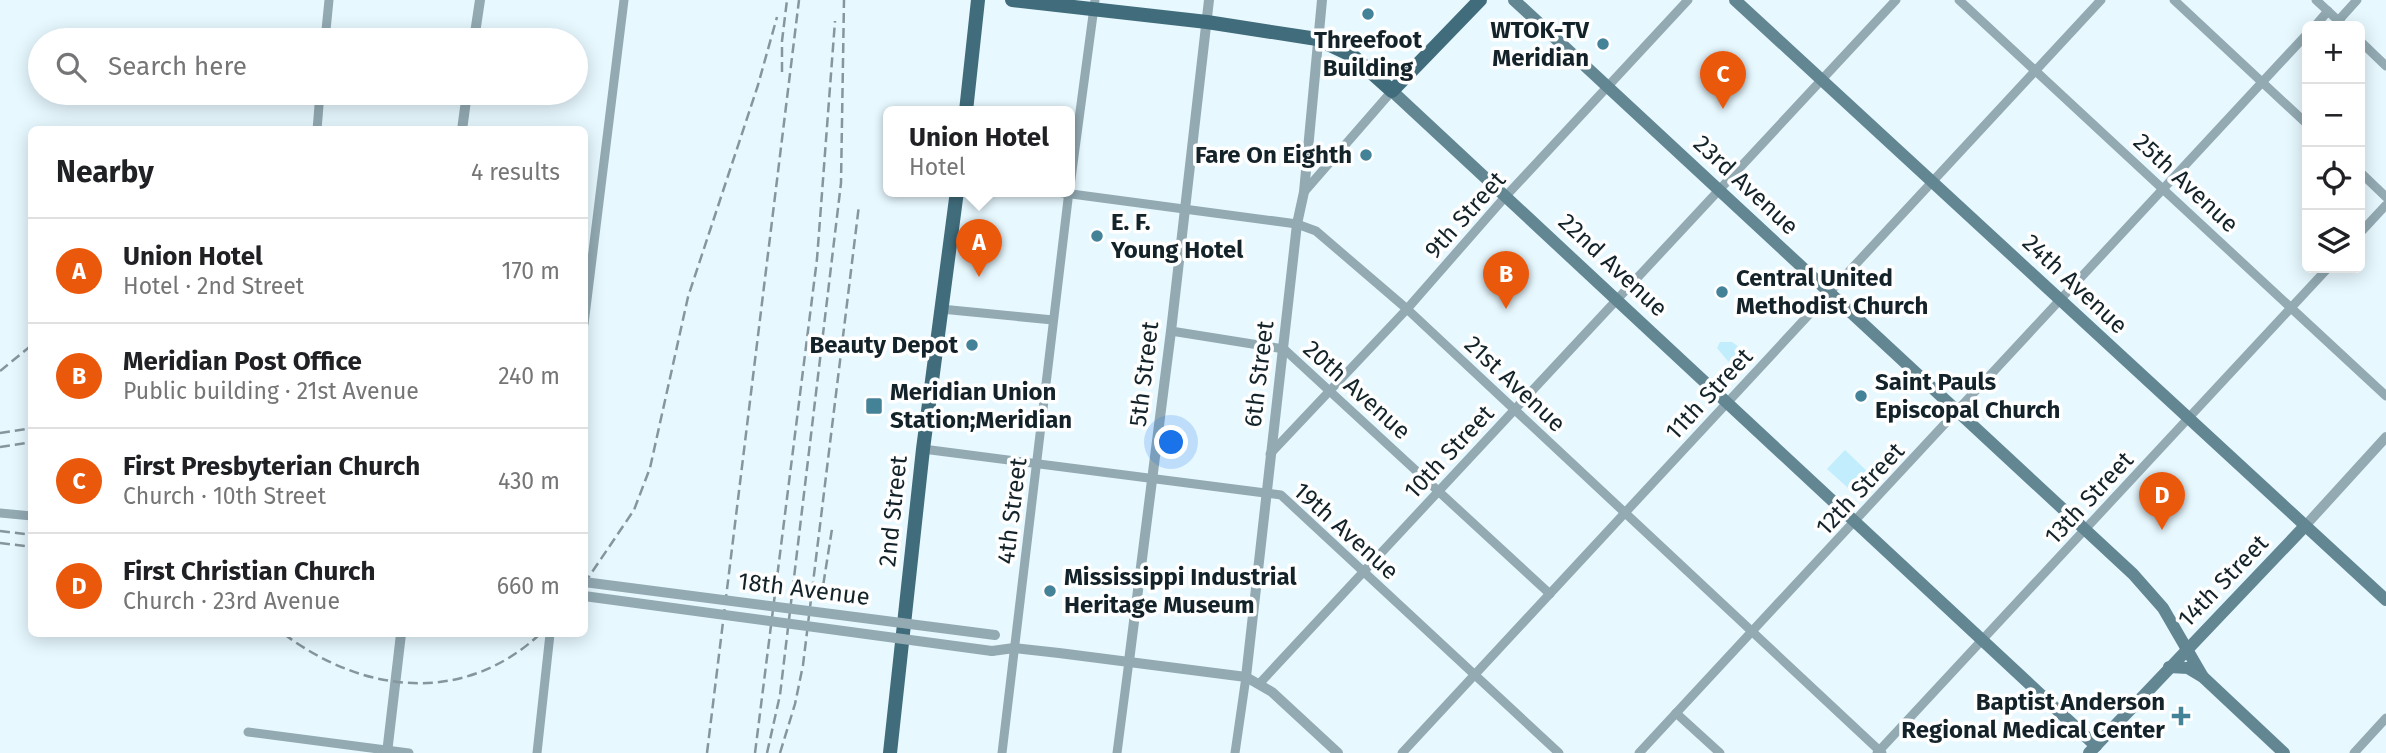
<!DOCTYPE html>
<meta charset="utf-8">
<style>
:root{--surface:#fff;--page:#f6f6f6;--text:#202124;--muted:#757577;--line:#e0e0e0;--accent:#ea580c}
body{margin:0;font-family:"Fira Sans",sans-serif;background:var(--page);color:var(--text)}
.controls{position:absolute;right:21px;top:21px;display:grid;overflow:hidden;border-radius:10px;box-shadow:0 4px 18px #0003}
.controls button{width:63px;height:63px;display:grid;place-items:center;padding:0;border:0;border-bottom:2px solid var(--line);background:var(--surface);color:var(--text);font:35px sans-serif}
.you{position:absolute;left:1172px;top:443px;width:24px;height:24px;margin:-18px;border:5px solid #fff;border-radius:50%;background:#1a73e8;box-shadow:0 0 0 10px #1a73e833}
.badge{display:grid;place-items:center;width:46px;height:46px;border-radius:50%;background:var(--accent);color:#fff;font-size:23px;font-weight:700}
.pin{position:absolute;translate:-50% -58px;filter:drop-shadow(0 2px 4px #0008)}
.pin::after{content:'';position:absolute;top:37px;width:24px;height:21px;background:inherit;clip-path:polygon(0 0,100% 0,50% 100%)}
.popup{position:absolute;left:883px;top:106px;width:192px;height:91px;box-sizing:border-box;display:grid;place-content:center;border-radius:10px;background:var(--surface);filter:drop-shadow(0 2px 5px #0005);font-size:23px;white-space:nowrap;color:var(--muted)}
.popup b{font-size:26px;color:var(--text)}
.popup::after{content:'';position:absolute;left:50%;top:100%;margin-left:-14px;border:14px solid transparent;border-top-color:var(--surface)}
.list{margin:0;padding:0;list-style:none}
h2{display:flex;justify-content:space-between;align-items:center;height:91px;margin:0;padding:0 28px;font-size:30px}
h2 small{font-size:23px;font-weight:400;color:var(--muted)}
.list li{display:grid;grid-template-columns:46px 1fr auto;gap:21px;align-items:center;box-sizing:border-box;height:105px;padding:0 28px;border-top:2px solid var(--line)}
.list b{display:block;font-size:26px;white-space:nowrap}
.list p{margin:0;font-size:23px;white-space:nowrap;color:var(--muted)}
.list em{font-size:23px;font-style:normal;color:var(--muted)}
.icon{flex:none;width:38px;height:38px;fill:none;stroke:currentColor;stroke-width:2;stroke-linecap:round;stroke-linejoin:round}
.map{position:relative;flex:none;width:2386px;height:753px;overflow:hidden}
.search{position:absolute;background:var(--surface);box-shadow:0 4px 18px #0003;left:28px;top:28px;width:560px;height:77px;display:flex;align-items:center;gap:18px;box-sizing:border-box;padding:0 24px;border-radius:38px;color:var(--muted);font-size:26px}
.panel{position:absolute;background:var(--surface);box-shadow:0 4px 18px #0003;left:28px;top:126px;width:560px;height:511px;border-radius:10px}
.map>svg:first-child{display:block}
</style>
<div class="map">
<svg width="2386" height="753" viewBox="0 0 2386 753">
<rect width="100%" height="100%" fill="#e7f8ff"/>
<g fill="#c1edfd">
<path d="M1720,342H1732L1746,352L1732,366L1717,348Z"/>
<path d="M1845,450L1873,477L1856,495L1827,469Z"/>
</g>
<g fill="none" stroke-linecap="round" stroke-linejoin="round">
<g stroke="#93aab3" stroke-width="9">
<path d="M1959,0L2386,396"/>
<path d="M2174,0L2307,124"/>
<path d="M2316,0L2344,26"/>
<path d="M2338,21L2357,0"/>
<path d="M2315,26L2328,11"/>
<path d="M325,40L329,0"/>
<path d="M2360,41L2386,66"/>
<path d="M317,130L320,93"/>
<path d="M2360,172L2386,197"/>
<path d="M1070,186L1095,0"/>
<path d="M1049,191L1297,224L1316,231L1407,309L1882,753"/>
<path d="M1304,192L1392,91"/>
<path d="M2360,233L2386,205"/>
<path d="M941,309L1053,320"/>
<path d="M584,324L624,0"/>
<path d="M1171,331L1284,349L1550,594"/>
<path d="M923,449L1281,495L1559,753"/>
<path d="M1270,454L1407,309L1505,197L1688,0"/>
<path d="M0,513L32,516"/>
<path d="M1259,684L1896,0"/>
<path d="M1676,713L1720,753"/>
<path d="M248,732L409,753"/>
<path d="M537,753L550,634"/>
<path d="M1002,753L1069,191"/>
<path d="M1117,753L1129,661"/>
<path d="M1235,753L1246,677"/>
<path d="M1402,753L2101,0"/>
<path d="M1639,753L2307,34"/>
<path d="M1877,753L2328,268"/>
<path d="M2354,753L2386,718"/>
</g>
<g stroke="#93aab3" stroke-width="10">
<path d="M474,40L480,0"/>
<path d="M462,130L467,93"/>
<path d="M2305,526L2386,437"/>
<path d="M992,651L1014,648L1059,653L1246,677L1272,692L1338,753"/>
<path d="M1129,661L1171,331L1209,0"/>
<path d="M1246,677L1297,224L1304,192L1322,0"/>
<path d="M387,753L401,634"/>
</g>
<g stroke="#638693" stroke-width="12">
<path d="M1514,0L2133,574L2163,608L2203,677"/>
<path d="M1735,0L2386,600"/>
<path d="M1392,91L2096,746"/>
<path d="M2169,667L2188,668L2203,677L2284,753"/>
<path d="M2089,753L2305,526"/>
</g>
<g stroke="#406c7b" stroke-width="14">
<path d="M1012,0L1207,22L1317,39L1353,56L1392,91L1480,0"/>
<path d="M966,111L978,0"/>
<path d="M890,753L923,449L957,191"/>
</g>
<g stroke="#86969d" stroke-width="2.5" stroke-dasharray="10 5" stroke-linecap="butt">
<path d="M782,72V41L787,0"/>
<path d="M0,371L32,345"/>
<path d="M0,433L32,428"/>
<path d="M0,447L32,442"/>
<path d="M0,531L32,535"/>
<path d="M0,543L32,547"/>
<path d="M584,584L634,510L650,468L688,297L758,85L777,17"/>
<path d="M821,599L832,529"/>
<path d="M284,634C364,694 464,705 540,634"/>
<path d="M707,753L799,0"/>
<path d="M755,753L817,259L835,21"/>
<path d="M767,753L780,695L841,183L844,0"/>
<path d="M780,753L795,704L803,665L859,205"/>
</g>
<g stroke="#93aab3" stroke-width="10">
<path d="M584,582L995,635"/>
<path d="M584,596L992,651"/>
</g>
</g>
<g fill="#448298" stroke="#fff" stroke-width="2.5">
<circle cx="1368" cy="14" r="7"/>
<circle cx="1603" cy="44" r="7"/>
<circle cx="1366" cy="155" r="7"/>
<circle cx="1097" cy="236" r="7"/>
<circle cx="1722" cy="292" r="7"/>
<circle cx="972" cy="345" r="7"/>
<circle cx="1861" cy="396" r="7"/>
<rect x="865" y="397" width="18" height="18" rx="3.5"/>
<circle cx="1050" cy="591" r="7"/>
<path d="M2177.5 705.5h7v7h7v7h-7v7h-7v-7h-7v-7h7z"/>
</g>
<g text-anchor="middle" stroke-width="7" stroke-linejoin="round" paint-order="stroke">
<g font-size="24" font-weight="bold" fill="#132329" stroke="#fff" text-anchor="start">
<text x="1589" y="38" text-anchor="end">WTOK-TV<tspan x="1589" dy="28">Meridian</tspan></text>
<text x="1368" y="48" text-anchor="middle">Threefoot<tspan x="1368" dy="28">Building</tspan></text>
<text x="1352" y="163" text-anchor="end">Fare On Eighth</text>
<text x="1111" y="230">E. F.<tspan x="1111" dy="28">Young Hotel</tspan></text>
<text x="1736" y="286">Central United<tspan x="1736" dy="28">Methodist Church</tspan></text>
<text x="958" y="353" text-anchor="end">Beauty Depot</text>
<text x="1875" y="390">Saint Pauls<tspan x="1875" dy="28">Episcopal Church</tspan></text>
<text x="890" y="400">Meridian Union<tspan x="890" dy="28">Station;Meridian</tspan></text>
<text x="1064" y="585">Mississippi Industrial<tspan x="1064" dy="28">Heritage Museum</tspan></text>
<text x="2165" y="710" text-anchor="end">Baptist Anderson<tspan x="2165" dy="28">Regional Medical Center</tspan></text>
</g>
<g font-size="24" fill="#132329" stroke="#fff">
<text transform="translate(2186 183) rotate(43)" y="8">25th Avenue</text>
<text transform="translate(1746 185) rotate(43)" y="8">23rd Avenue</text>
<text transform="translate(1465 215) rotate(-48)" y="8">9th Street</text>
<text transform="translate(1613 265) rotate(43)" y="8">22nd Avenue</text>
<text transform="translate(2075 284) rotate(43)" y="8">24th Avenue</text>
<text transform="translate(1144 374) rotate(-83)" y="8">5th Street</text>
<text transform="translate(1259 374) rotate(-83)" y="8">6th Street</text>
<text transform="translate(1515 384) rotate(43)" y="8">21st Avenue</text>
<text transform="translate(1357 390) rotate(42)" y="8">20th Avenue</text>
<text transform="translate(1709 394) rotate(-47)" y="8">11th Street</text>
<text transform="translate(1449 452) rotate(-47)" y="8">10th Street</text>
<text transform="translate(1860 489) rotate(-47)" y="8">12th Street</text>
<text transform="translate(2089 498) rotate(-47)" y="8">13th Street</text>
<text transform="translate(893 511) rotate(-84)" y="8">2nd Street</text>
<text transform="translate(1012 511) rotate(-83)" y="8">4th Street</text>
<text transform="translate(1346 531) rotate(42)" y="8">19th Avenue</text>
<text transform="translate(2223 581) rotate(-46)" y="8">14th Street</text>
<text transform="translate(804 589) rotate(7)" y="8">18th Avenue</text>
</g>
</g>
</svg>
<div class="controls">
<button>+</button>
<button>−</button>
<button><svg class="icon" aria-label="locate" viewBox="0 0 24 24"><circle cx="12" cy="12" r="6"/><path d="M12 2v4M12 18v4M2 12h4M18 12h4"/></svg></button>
<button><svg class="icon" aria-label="layers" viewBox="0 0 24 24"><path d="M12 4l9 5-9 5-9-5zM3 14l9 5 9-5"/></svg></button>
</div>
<div class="you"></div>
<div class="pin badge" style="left:979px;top:277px">A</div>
<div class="popup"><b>Union Hotel</b>Hotel</div>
<div class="pin badge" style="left:1506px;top:309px">B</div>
<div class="pin badge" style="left:1723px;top:109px">C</div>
<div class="pin badge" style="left:2162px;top:530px">D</div>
<div class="search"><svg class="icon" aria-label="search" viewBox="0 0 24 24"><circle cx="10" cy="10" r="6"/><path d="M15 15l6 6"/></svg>Search here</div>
<section class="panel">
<h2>Nearby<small>4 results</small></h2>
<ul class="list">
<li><span class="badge">A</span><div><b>Union Hotel</b><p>Hotel · 2nd Street</p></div><em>170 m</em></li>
<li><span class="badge">B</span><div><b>Meridian Post Office</b><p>Public building · 21st Avenue</p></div><em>240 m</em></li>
<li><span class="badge">C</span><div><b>First Presbyterian Church</b><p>Church · 10th Street</p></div><em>430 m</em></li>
<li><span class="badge">D</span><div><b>First Christian Church</b><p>Church · 23rd Avenue</p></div><em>660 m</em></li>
</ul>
</section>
</div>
